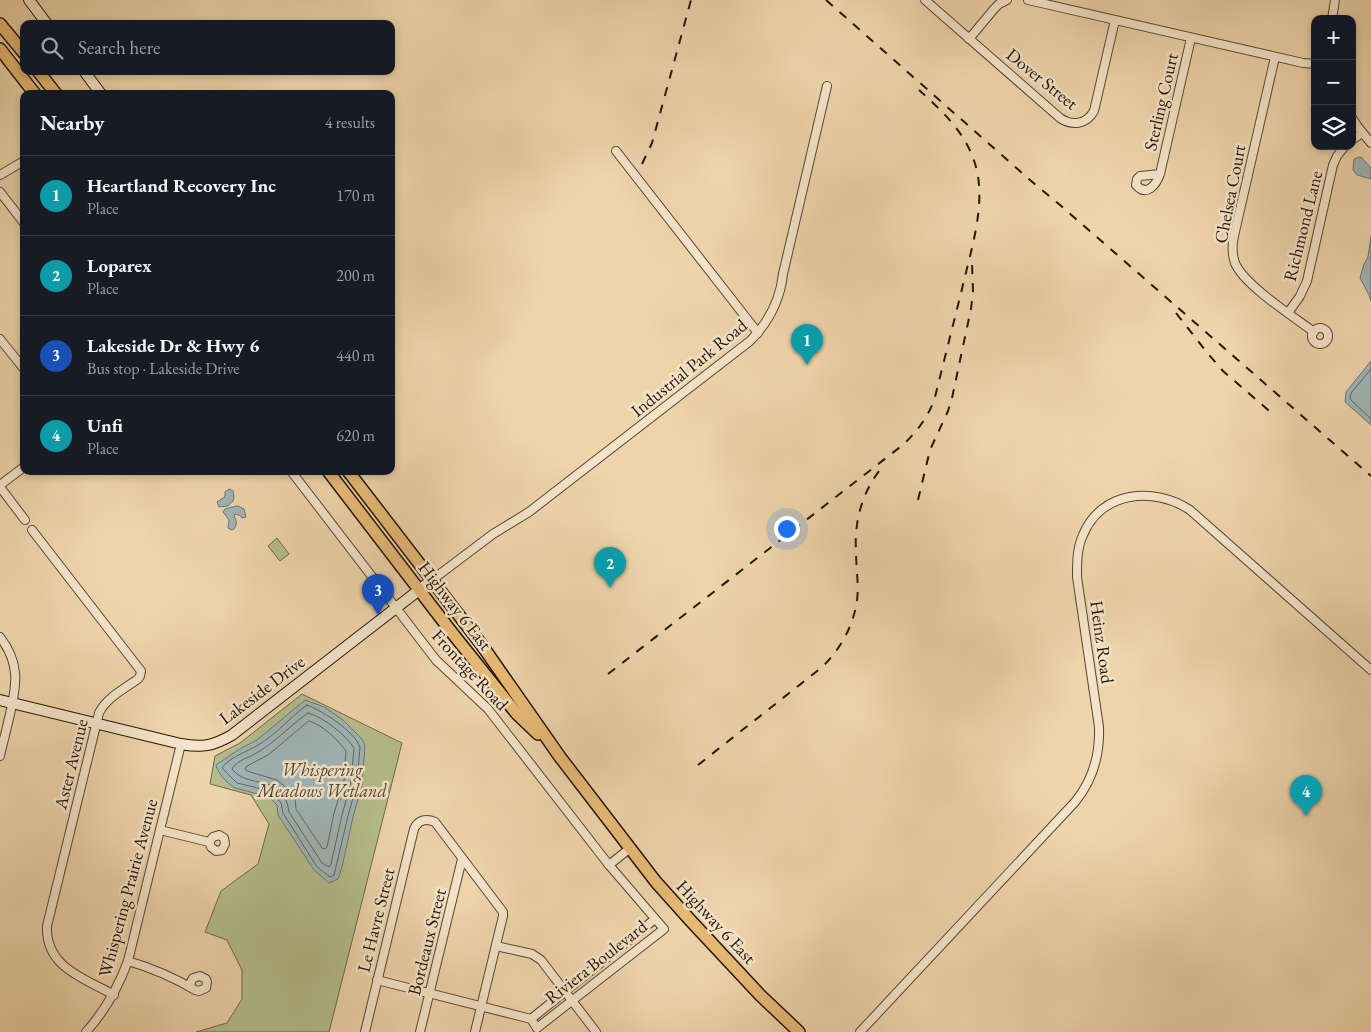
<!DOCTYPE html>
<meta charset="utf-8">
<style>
:root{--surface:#171b24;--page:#242831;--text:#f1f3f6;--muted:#9ea1a6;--line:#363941;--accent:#ea580c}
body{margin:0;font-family:"EB Garamond",serif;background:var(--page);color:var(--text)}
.controls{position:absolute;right:15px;top:15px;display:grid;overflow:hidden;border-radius:10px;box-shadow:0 2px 8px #0003}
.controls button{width:45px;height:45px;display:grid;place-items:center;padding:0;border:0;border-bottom:1px solid var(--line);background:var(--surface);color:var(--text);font:25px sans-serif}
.you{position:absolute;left:786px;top:528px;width:18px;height:18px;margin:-12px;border:4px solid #fff;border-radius:50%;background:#1a73e8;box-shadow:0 0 0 8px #1a73e833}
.badge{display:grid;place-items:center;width:32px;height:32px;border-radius:50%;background:var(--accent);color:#fff;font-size:16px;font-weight:700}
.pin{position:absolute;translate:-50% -41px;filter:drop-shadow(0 1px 2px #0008)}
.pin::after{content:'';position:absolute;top:26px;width:18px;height:15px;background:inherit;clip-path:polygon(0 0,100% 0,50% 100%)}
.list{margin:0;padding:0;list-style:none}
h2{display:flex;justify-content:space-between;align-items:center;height:65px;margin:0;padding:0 20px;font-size:21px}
h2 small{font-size:16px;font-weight:400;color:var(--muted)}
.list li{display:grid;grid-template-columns:32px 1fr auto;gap:15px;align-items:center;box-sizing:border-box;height:80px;padding:0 20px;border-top:1px solid var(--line)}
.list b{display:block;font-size:19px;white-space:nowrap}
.list p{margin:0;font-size:16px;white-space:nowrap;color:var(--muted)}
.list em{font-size:16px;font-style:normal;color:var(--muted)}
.icon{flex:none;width:28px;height:28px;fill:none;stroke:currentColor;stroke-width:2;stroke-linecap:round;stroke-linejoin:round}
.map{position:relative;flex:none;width:1371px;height:1032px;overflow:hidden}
.search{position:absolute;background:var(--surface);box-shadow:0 2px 8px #0003;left:20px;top:20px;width:375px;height:55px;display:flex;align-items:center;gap:12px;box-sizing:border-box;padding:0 18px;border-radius:10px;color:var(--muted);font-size:19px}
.panel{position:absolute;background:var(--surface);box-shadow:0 2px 8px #0003;left:20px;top:90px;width:375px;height:385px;border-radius:10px}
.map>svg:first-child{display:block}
</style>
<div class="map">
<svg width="1371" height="1032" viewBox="0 0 1371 1032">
<rect width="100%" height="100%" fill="#eed4ab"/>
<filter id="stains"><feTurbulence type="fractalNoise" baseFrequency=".004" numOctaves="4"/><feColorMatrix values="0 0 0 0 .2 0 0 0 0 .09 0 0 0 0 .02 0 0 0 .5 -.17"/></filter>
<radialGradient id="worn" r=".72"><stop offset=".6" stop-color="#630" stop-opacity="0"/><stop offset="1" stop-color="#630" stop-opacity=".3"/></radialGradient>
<g fill="#b5bd8c" stroke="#6c6a4a">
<path d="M277,538L289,554L280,561L268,546Z"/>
<path d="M302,694L402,743L329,1032H196L227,1023L242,999V970L227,940L205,932L221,891L258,864L269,824L251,795L210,784L215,756L240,743Z"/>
</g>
<g fill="#9fb5b6" stroke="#6d7571">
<path d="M1359,157H1361L1371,168V179L1357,175L1353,170L1354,159Z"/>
<path d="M1371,236V301L1369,295L1360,278L1364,264L1368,257Z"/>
<path d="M1371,361V425L1345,402L1346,392Z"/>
<path d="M229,489L233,491L234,497L233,501L228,506L219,507L217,502L225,497V492Z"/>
<path d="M236,506H238L244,509L246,517L242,518L239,515L235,514L234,516C237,521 237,524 234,529L232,530L228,528L229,520L223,512L225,509Z"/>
<path d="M305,700L324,707L343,720L362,739L365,746L362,784L353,817L342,867L338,879L329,883L314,870L278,815L277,805L269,797L235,788C227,783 218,774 216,765L238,750L257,740Z"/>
</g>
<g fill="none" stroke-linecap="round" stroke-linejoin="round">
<g stroke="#616660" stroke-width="1">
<path d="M1371,369L1351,393L1350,399L1371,419"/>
<path d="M307,705C323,711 354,731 360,747L357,783L348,816L334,875L330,877L317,867L283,813L281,803L272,793L254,787L237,783L222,768C229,757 247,752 258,745C276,735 290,717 307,705Z"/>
<path d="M308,713C323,717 345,734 354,748L351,782L342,815L331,864L329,867L322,863L289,812C284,772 248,790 232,769C235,763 244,759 251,756C273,745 288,727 308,713Z"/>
<path d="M309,721C323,725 338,740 346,751L344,781L334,813L327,847L325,849L322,848L296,809L295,798L290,791L277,780L247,771L245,769L247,766L268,755Z"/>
</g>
<g stroke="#564632" stroke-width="10">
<g id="street">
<path d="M925,0L1060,118C1072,126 1086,125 1094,111L1115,20"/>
<path d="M1028,0L1303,63L1315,64"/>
<path d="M1332,19L1335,0"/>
<path d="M969,39L994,9L999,4L1007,0"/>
<path d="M1275,57L1234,236C1232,245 1232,254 1235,263C1244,285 1294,317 1314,332"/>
<path d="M1352,118L1358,127L1371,143"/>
<path d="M1352,140L1362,133"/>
<path d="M616,151L758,333"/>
<path d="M1160,174L1140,176L1137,179L1136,185C1147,197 1156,185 1160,174L1191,38"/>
<path d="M0,175L24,161"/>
<path d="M0,192L24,223"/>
<path d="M1288,313L1300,296L1307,281L1333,165L1337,156L1345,146"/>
<circle cx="1320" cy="336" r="8"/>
<path d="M0,339L24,369"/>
<path d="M291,471L436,660L488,709L609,865L664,929L537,1028"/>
<path d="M0,485L24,467"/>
<path d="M0,487L25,520"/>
<path d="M32,530L141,671L140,676L138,679C124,689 106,698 99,713L47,926C45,967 84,978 114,995"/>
<path d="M432,580L493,534L529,512L750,341C769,322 780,301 783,274L827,86"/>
<path d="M0,637C20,663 17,684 10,714C7,728 3,742 0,756"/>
<path d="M160,830L209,842L211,847L216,851L222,850L225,844L224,838L219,835L213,837L209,842"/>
<path d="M609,865L629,849"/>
<path d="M496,946L532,954L541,960L596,1032"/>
<path d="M128,961C152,968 173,977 195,990L199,991L206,988L207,982L206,979L200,976L193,978L191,982L190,987"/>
<path d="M377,980L531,1019L537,1028"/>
<path d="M531,1019L655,919"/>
<path d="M86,1032C105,1011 118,988 128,961L181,744"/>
<path d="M365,1032L414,829C418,820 426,818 435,822L503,912V916L475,1032"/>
<path d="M420,1032L462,859"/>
<path d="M860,1032L1075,802C1093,780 1100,755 1099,727L1077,577C1077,562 1077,548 1083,535C1101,491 1154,486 1190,510L1371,670"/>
</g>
</g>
<g stroke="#231609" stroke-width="12">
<g id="secondary">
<path d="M29,0L47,24"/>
<path d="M84,71L101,94"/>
<path d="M0,700L181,744C202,748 213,746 232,735L432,580"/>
</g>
</g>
<g stroke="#231609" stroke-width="14">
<g id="primary">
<path d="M0,24L24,53"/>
<path d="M0,49L35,94"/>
<path d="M38,71L56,94"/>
<path d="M328,471L453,634L517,714L538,734"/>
<path d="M348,471L481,644L560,757L656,882L690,920L760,995L799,1032"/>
</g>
</g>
<use href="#street" stroke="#f4e3c8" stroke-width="8"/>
<use href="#secondary" stroke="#f4e3c8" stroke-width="10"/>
<use href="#primary" stroke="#e7ba76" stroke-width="11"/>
<g stroke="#231609" stroke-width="2" stroke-dasharray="9 9" stroke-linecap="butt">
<path d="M826,0L1030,180L1060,205L1371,476"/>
<path d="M642,164L652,143L691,0"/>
<path d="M1176,313L1209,355L1223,371L1274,415"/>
<path d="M918,500L930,450L948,411L952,398L971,309L973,291L972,263"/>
<path d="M608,674L904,444C918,430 929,416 935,397C944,361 953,325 962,289C971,249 989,198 973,158C963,130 940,109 919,90"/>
<path d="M698,765L821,668C840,650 853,627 857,601C859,584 856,567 856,551C854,520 863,489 884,465"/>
</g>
</g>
<g text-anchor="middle" stroke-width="5" stroke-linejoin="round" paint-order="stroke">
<g font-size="18" fill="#231609" stroke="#f4e3c8">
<text transform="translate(1042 79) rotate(39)" y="6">Dover Street</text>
<text transform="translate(1161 102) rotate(-77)" y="6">Sterling Court</text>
<text transform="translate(1230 194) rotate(-79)" y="6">Chelsea Court</text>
<text transform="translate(1303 226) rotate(-76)" y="6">Richmond Lane</text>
<text transform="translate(689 368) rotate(-39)" y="6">Industrial Park Road</text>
<text transform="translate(455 606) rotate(52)" y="6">Highway 6 East</text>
<text transform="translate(1102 642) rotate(82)" y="6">Heinz Road</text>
<text transform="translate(470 670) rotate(47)" y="6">Frontage Road</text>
<text transform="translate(262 690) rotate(-37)" y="6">Lakeside Drive</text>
<text transform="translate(71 764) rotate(-76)" y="6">Aster Avenue</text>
<text transform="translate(128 888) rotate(-75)" y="6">Whispering Prairie Avenue</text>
<text transform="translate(376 920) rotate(-76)" y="6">Le Havre Street</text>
<text transform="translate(716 922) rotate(47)" y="6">Highway 6 East</text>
<text transform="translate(427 942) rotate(-76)" y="6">Bordeaux Street</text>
<text transform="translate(596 962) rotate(-38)" y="6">Riviera Boulevard</text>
</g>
<g font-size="18" font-style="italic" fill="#4f4830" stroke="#f4e3c8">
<text x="322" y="776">Whispering<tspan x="322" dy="21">Meadows Wetland</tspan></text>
</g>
</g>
<rect width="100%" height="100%" filter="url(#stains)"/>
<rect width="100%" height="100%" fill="url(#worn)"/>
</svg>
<div class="controls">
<button>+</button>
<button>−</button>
<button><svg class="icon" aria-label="layers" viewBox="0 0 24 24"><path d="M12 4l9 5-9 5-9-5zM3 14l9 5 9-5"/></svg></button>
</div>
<div class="you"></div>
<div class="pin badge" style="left:807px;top:365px;background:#0f9aa8">1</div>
<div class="pin badge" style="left:610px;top:588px;background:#0f9aa8">2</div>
<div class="pin badge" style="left:378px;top:615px;background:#1a4fb4">3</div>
<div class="pin badge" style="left:1306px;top:816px;background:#0f9aa8">4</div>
<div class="search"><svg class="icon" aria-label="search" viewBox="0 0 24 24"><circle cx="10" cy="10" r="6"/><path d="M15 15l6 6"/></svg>Search here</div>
<section class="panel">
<h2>Nearby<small>4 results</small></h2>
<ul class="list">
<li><span class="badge" style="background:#0f9aa8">1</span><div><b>Heartland Recovery Inc</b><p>Place</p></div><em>170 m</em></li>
<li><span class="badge" style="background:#0f9aa8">2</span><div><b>Loparex</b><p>Place</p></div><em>200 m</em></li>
<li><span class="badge" style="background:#1a4fb4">3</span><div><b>Lakeside Dr &amp; Hwy 6</b><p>Bus stop · Lakeside Drive</p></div><em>440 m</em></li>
<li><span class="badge" style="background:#0f9aa8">4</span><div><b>Unfi</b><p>Place</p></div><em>620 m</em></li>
</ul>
</section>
</div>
